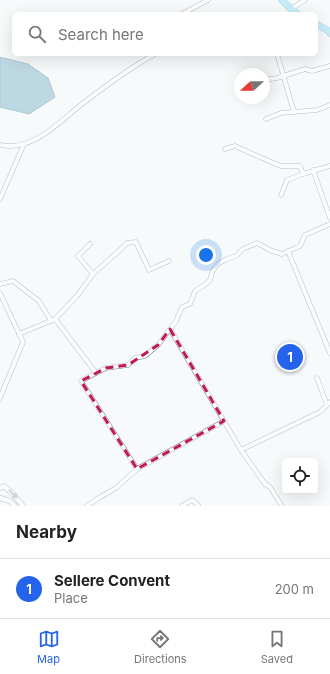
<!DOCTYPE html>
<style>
:root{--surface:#fff;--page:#f6f6f6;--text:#222;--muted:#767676;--line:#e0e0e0;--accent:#2563eb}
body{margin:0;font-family:Inter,sans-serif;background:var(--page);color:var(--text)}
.controls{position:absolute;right:12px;bottom:12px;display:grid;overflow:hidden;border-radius:6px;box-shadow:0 4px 16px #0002}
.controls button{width:36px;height:36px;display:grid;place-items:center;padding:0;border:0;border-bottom:1px solid var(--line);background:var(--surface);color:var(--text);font:20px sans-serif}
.compass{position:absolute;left:234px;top:68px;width:36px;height:36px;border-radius:50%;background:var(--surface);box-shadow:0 4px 16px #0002;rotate:249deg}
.you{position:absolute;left:206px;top:255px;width:14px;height:14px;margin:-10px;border:3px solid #fff;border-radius:50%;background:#1a73e8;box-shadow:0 0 0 6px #1a73e833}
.badge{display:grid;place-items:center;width:26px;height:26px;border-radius:50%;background:var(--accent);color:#fff;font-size:13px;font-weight:700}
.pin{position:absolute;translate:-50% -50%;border:2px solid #fff;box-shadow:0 1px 4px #0006}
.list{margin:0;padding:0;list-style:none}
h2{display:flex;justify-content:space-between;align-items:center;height:52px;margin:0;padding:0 16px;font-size:17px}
h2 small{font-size:13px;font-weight:400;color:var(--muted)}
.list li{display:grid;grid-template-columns:26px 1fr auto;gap:12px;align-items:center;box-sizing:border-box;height:60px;padding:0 16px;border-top:1px solid var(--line)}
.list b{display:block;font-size:15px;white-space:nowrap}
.list p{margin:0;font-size:13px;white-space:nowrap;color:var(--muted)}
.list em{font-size:13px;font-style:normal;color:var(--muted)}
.icon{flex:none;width:22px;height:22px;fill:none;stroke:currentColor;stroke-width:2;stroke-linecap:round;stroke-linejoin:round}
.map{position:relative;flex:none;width:330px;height:506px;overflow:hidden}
.search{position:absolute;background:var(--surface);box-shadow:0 4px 16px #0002;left:12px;right:12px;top:12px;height:44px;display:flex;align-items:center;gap:10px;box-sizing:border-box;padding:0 14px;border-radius:6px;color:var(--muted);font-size:15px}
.sheet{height:112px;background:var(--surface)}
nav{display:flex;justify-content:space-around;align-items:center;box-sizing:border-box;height:56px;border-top:1px solid var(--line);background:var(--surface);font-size:11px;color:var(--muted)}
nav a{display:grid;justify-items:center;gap:2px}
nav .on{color:var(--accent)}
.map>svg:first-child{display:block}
</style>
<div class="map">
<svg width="330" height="506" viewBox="0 0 330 506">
<rect width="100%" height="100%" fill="#f6fafb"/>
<path fill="#75afc3" stroke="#638c9a" d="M0,57L28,64L48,78L55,97L29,114L0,107Z"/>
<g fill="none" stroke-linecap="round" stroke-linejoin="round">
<g stroke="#737677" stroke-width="5">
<g id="minor">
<path d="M291,9L305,0"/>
<path d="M182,14L208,0"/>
<path d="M277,54L294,112"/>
<path d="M264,80L277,78L305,69L312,71L330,66"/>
<path d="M266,119L281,113L317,110L330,105"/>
<path d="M0,145C33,152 59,122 82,104C104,87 130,68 155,54"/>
<path d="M225,149L235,146L255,155L281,166H300L303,174"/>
<path d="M313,170L330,218"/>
<path d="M281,195L287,180L306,173L330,166"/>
<path d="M0,199L24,144"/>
<path d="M90,244L78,256L93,274L120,250L127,243L136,242L149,270L169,261"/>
<path d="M288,251L330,353"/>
<path d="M0,284L13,281L39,301L51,321"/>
<path d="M0,293L23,342L0,398"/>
<path d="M55,319L96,373"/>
<path d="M170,329L241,450L276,433L320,412L330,402"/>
<path d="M19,334L55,319L77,296L93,274"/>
<path d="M317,378L327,405"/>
<path d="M241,450L265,484L270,487L282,506"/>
<path d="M137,469L81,381L96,373L106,368L128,365L135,358L145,356L158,345L176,321L182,307L190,304L195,291L206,284L210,280L213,270L219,263L227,259L236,256L243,249L257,243L272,251L282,254L300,246L305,235L330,224"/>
<path d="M87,506L97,499L116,488L137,469L224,421"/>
<path d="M182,506L192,500L198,505"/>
</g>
</g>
<g stroke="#737677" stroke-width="5.5">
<g id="tertiary">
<path d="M0,488L4,486L14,495L23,506"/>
<path d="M0,498L10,501L15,506"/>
</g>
</g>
<g stroke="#5a9fb6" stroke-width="7">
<g id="trunk">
<path d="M282,0L291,9L298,14"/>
<path d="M316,24L327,30L330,33"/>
</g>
</g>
<use href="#minor" stroke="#fff" stroke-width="4"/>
<use href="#tertiary" stroke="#fff" stroke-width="4.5"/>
<use href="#trunk" stroke="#8adef8" stroke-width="6"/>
</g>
<defs><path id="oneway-solid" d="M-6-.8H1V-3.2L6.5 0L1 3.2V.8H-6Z"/></defs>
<use fill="#9c9e9e" href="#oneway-solid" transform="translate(13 494) rotate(44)"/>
<path d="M0 0H330V506H0ZM170,329L224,421L137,469L81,381L106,368L128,365L158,345Z" fill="#f6fafb" fill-opacity=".55" fill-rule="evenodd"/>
<path fill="none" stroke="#c2185b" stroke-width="3" stroke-dasharray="8 5" stroke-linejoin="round" d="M170,329L224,421L137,469L81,381L106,368L128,365L158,345Z"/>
</svg>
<div class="controls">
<button><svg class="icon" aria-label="locate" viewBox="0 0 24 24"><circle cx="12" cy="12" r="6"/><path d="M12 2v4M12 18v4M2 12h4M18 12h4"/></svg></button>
</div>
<svg class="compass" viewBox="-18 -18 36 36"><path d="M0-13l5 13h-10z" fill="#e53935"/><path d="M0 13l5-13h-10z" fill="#767676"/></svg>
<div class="you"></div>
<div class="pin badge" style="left:290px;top:357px">1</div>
<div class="search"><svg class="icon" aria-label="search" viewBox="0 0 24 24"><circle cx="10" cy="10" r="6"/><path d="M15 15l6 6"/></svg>Search here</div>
</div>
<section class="sheet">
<h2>Nearby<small></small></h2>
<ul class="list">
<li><span class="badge">1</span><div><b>Sellere Convent</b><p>Place</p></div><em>200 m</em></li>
</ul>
</section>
<nav>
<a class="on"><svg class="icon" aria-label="map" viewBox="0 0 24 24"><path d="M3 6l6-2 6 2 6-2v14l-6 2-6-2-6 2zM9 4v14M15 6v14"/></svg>Map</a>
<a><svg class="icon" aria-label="directions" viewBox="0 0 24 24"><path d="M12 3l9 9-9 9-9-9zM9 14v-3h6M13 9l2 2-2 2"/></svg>Directions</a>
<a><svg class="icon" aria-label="saved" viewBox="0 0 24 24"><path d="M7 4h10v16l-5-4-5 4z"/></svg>Saved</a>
</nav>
